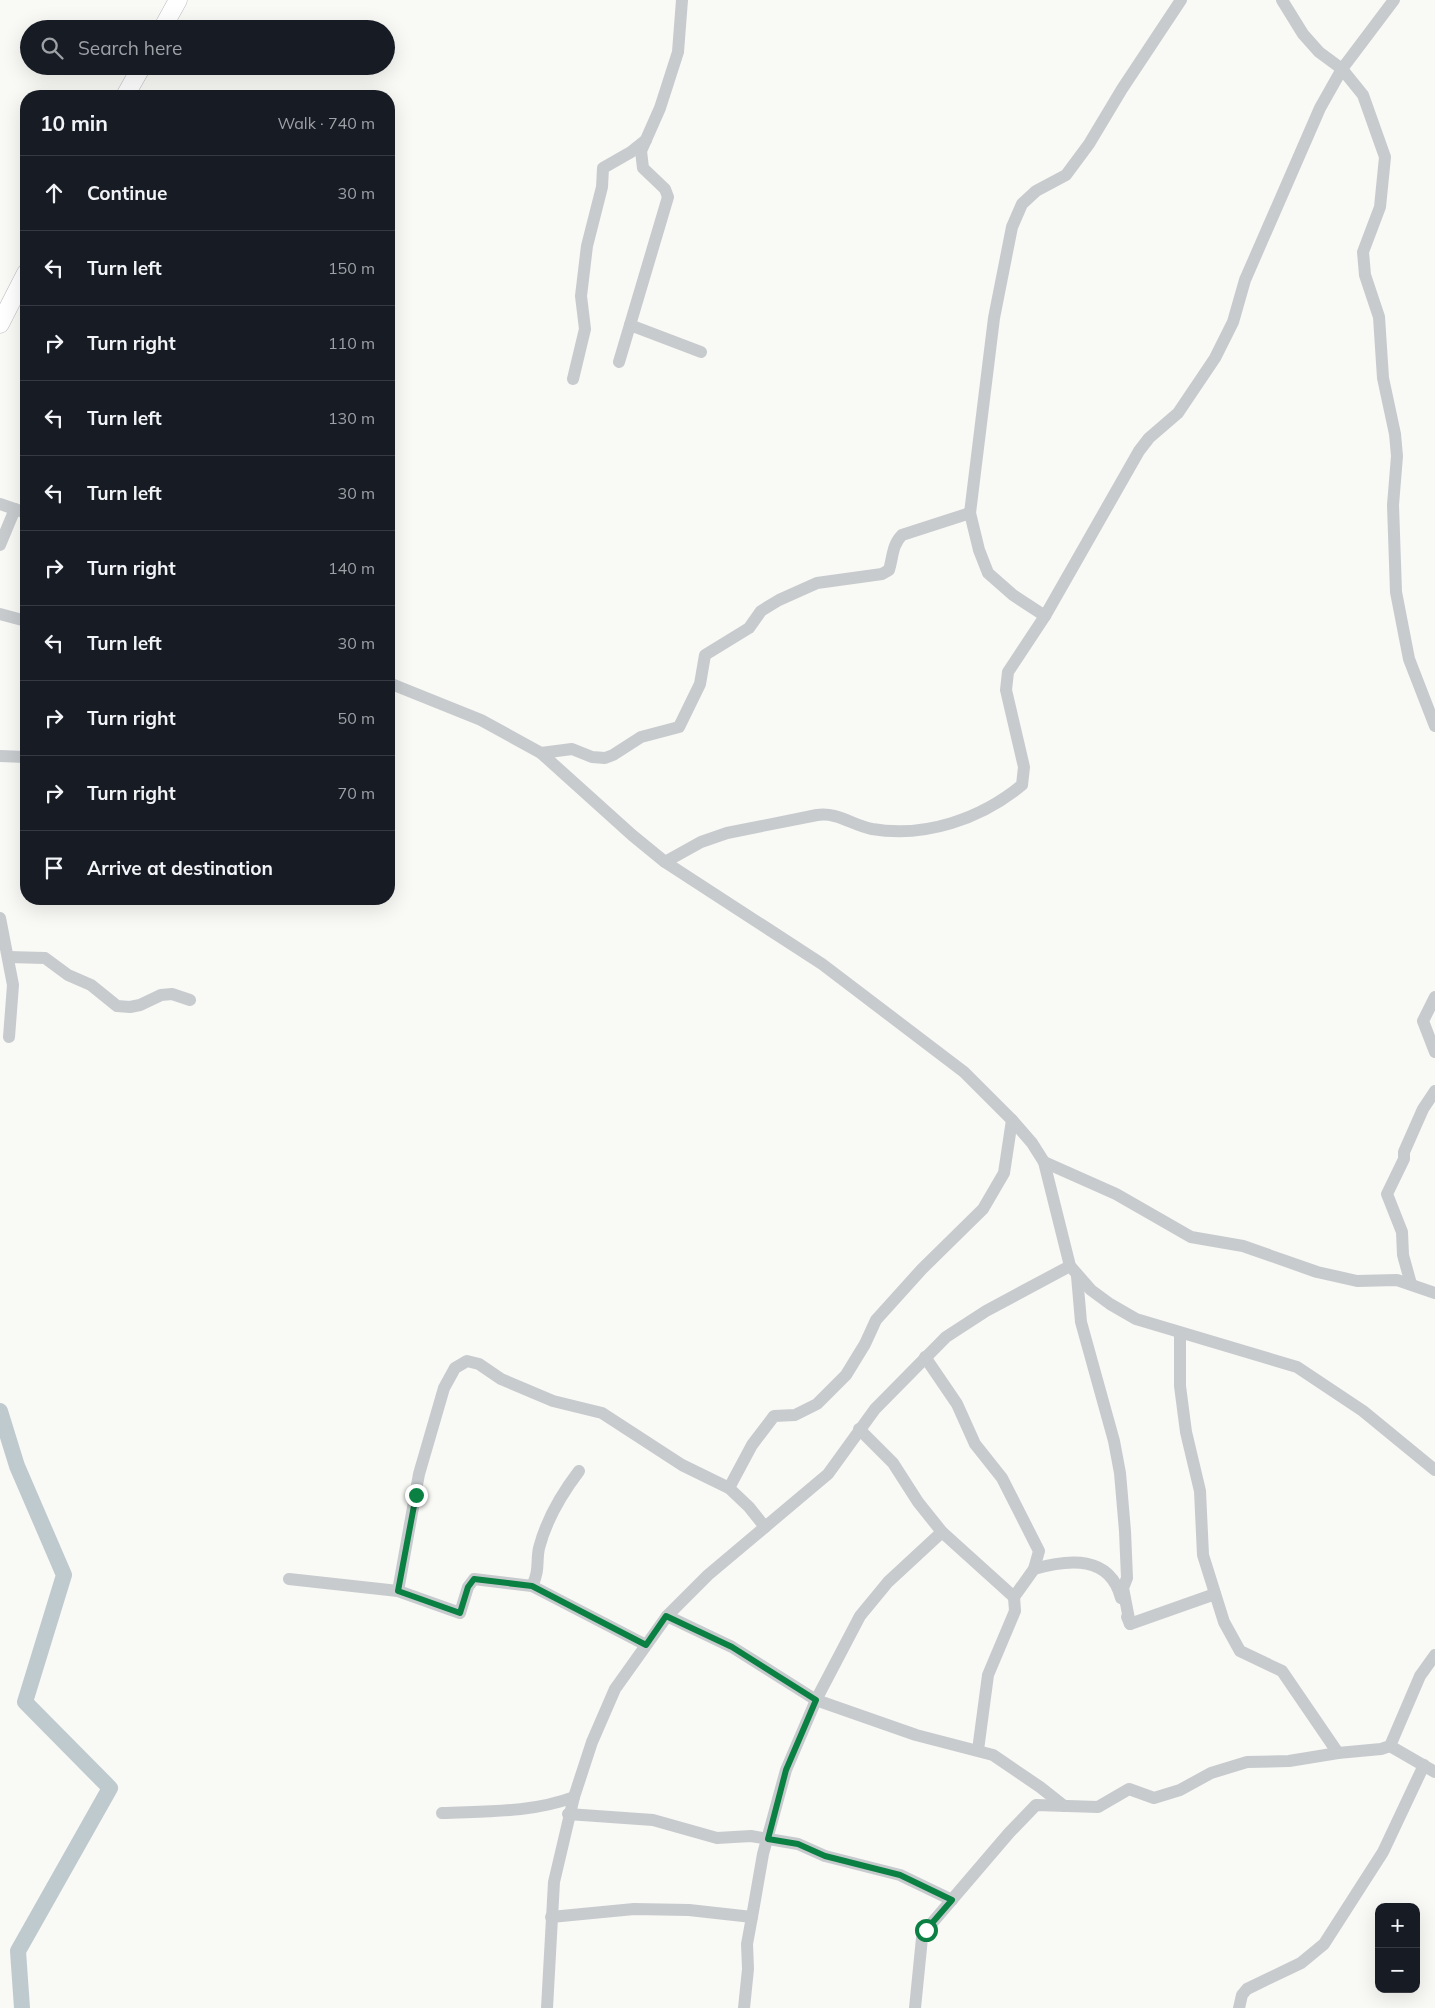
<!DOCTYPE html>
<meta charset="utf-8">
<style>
:root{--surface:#171b24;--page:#242831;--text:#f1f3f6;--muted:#9ea1a6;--line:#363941}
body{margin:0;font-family:Mulish,sans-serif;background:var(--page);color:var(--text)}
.controls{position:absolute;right:15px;bottom:15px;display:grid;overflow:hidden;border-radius:10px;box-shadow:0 5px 20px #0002}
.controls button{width:45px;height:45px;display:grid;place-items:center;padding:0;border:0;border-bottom:1px solid var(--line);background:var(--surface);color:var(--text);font:25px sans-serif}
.stop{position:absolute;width:15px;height:15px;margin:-11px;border:4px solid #0b8043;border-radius:50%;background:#fff}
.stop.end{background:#0b8043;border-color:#fff;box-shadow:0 1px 5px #0008}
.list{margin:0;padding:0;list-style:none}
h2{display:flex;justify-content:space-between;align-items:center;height:65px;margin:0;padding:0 20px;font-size:21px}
h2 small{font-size:16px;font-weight:400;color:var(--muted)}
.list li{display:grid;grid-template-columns:32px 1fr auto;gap:15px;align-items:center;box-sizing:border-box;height:75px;padding:0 20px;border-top:1px solid var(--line)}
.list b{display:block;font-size:19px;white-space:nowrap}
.list em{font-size:16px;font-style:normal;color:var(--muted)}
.icon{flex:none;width:28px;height:28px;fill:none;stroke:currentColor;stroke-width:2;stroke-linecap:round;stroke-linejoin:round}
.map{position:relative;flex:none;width:1435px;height:2008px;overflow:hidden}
.search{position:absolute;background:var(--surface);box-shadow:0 5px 20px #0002;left:20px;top:20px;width:375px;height:55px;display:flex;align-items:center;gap:12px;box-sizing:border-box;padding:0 18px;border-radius:28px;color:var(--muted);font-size:19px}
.panel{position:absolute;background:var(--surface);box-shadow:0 5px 20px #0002;left:20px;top:90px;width:375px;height:815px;border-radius:20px}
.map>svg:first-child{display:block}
</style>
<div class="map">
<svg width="1435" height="2008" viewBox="0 0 1435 2008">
<rect width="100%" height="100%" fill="#f9f9f6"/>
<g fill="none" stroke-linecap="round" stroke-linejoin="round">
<path stroke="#bfcace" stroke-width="16" d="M0,1411L17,1466L64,1575L25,1702L110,1788L18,1951L22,2008"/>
<g stroke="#babdc0" stroke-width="19">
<g id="highway">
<path d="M162,29L178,0"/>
<path d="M125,96L142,66"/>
<path d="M0,324L26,273"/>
</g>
</g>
<g stroke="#c7cbce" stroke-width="12">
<path d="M1282,0L1303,34L1319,52L1342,69L1363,95L1385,157L1380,207L1363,252L1365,275L1379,317L1383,378L1395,434L1397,456L1393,505L1396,592L1409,659L1435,726"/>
<path d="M630,325L701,352"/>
<path d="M619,362L668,197L665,189L643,168L641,151L660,108L678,52L682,0"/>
<path d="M573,379L585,329L581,296L587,246L602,187L603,168L631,152L646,140"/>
<path d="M0,504L26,513"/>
<path d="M0,545L15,509"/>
<path d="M0,614L26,621"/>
<path d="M1045,616L1013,595L988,573L979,550L970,513L994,318L1012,227L1022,204L1036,191L1066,175L1089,144L1122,89L1181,0"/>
<path d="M389,683L481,720L541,753L632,835L665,862L822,964L964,1072L1012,1120L1032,1143L1044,1162L1070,1266L1091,1290L1110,1304L1136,1319L1297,1367L1363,1411L1435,1470"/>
<path d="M541,753L572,749L592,757L605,758L613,755L641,737L679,727L700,684L705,655L749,628L761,611L779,600L817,583L882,574L889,570C893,557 892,545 902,535L970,513"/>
<path d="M0,756L26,757"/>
<path d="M665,862L701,842L727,833L817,815C838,812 852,825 872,829C925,838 981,819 1022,785L1024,767L1006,690L1008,672L1045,616L1139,451L1149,438L1178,413L1215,358L1233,322L1245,280L1320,108L1342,69L1394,0"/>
<path d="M0,918L13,985L9,1037"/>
<path d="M8,957L45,958L68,975L91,985L117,1006L130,1007L140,1005L161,995L172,994L190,1000"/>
<path d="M1435,997L1423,1021L1435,1052"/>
<path d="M1044,1162L1116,1194L1191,1237L1243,1246L1317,1272L1357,1281L1397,1280L1435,1293"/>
<path d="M1077,1276L1081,1322L1114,1441L1120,1473L1125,1531L1127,1578L1123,1588L1130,1624"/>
<path d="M1411,1284L1403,1255L1402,1232L1387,1194L1404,1159V1152L1423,1109L1435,1091"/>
<path d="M1180,1334V1386L1186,1432L1200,1491L1203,1555L1224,1622L1240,1651L1282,1671L1338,1753"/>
<path d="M925,1357L957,1404L975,1444L1002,1478L1039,1551L1034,1569L1014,1597L1015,1611L988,1675L978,1750"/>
<path d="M859,1429L893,1463L918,1502L942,1532L1014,1597"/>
<path d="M729,1488L752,1445L774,1416L795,1415L817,1404L846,1375L865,1344L876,1320L922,1269L983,1209L1004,1173L1012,1120"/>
<path d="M1034,1569C1069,1559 1110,1555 1121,1598"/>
<path d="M289,1579L398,1591L460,1613L468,1587L474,1579L532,1586L646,1645"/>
<path d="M532,1586C540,1570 536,1562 539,1548C546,1521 563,1492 579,1471"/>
<path d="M398,1591L419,1474L444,1388L455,1368L467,1361L479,1364L501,1379L553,1401L602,1413L682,1465L729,1488L749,1507L765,1527"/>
<path d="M667,1616L732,1647L816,1700L916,1735L993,1755L1040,1787L1064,1806"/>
<path d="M1127,1617L1130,1624L1215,1594"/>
<path d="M1390,1746L1435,1772"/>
<path d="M442,1813C487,1811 531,1813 574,1797"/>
<path d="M568,1814L653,1820L717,1838L751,1836L798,1844L825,1856L900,1875L952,1900"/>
<path d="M551,1917L634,1909L689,1910L752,1917"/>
<path d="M547,2008L554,1882L574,1797L592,1742L615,1689L667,1616L708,1575L828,1474L875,1409L946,1337L986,1311L1070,1266"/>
<path d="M744,2008L748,1969L747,1944L752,1917L763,1854L786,1770L816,1700L860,1616L888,1582L942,1532"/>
<path d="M915,2008L922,1938L926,1930L1009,1833L1036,1805L1098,1807L1129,1789L1154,1798L1180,1790L1211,1773L1247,1762L1289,1761L1338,1753L1381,1749L1390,1746L1420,1676L1435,1655"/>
<path d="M1239,2008L1242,1995L1247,1989L1301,1963L1324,1944L1383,1852L1424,1765"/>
</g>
<use href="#highway" stroke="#fff" stroke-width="18"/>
</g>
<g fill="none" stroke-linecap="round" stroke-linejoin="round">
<path stroke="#0b8043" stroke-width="6" d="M416,1495L398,1591L460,1613L468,1587L474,1579L532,1586L646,1645L666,1616L732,1647L816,1700L786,1770L768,1839L798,1844L825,1856L900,1875L952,1900L926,1930"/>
</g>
</svg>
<div class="controls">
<button>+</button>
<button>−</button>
</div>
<div class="stop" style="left:926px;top:1930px"></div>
<div class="stop end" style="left:416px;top:1495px"></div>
<div class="search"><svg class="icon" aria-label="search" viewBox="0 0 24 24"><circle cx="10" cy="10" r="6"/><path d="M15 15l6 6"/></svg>Search here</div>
<section class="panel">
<h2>10 min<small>Walk · 740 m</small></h2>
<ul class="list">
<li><svg class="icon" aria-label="ahead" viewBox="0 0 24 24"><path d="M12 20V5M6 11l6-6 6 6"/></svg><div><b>Continue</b></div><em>30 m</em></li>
<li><svg class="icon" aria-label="left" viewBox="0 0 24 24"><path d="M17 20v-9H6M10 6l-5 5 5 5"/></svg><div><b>Turn left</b></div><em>150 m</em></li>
<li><svg class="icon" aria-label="right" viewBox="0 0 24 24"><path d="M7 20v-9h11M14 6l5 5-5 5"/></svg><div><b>Turn right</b></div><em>110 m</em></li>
<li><svg class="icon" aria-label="left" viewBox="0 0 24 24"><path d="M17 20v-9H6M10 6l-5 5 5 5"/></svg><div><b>Turn left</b></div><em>130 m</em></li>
<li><svg class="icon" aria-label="left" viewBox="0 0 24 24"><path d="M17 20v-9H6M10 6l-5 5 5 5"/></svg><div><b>Turn left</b></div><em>30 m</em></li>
<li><svg class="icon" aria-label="right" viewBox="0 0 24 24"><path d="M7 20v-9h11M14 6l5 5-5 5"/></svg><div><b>Turn right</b></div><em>140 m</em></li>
<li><svg class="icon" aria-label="left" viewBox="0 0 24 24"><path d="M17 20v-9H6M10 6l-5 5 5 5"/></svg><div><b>Turn left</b></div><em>30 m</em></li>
<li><svg class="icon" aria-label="right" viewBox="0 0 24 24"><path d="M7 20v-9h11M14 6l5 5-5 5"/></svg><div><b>Turn right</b></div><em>50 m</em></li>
<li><svg class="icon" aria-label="right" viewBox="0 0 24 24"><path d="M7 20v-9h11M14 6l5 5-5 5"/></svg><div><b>Turn right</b></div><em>70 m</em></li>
<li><svg class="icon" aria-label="arrive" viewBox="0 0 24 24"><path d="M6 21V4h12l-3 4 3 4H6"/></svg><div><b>Arrive at destination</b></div></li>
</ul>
</section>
</div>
